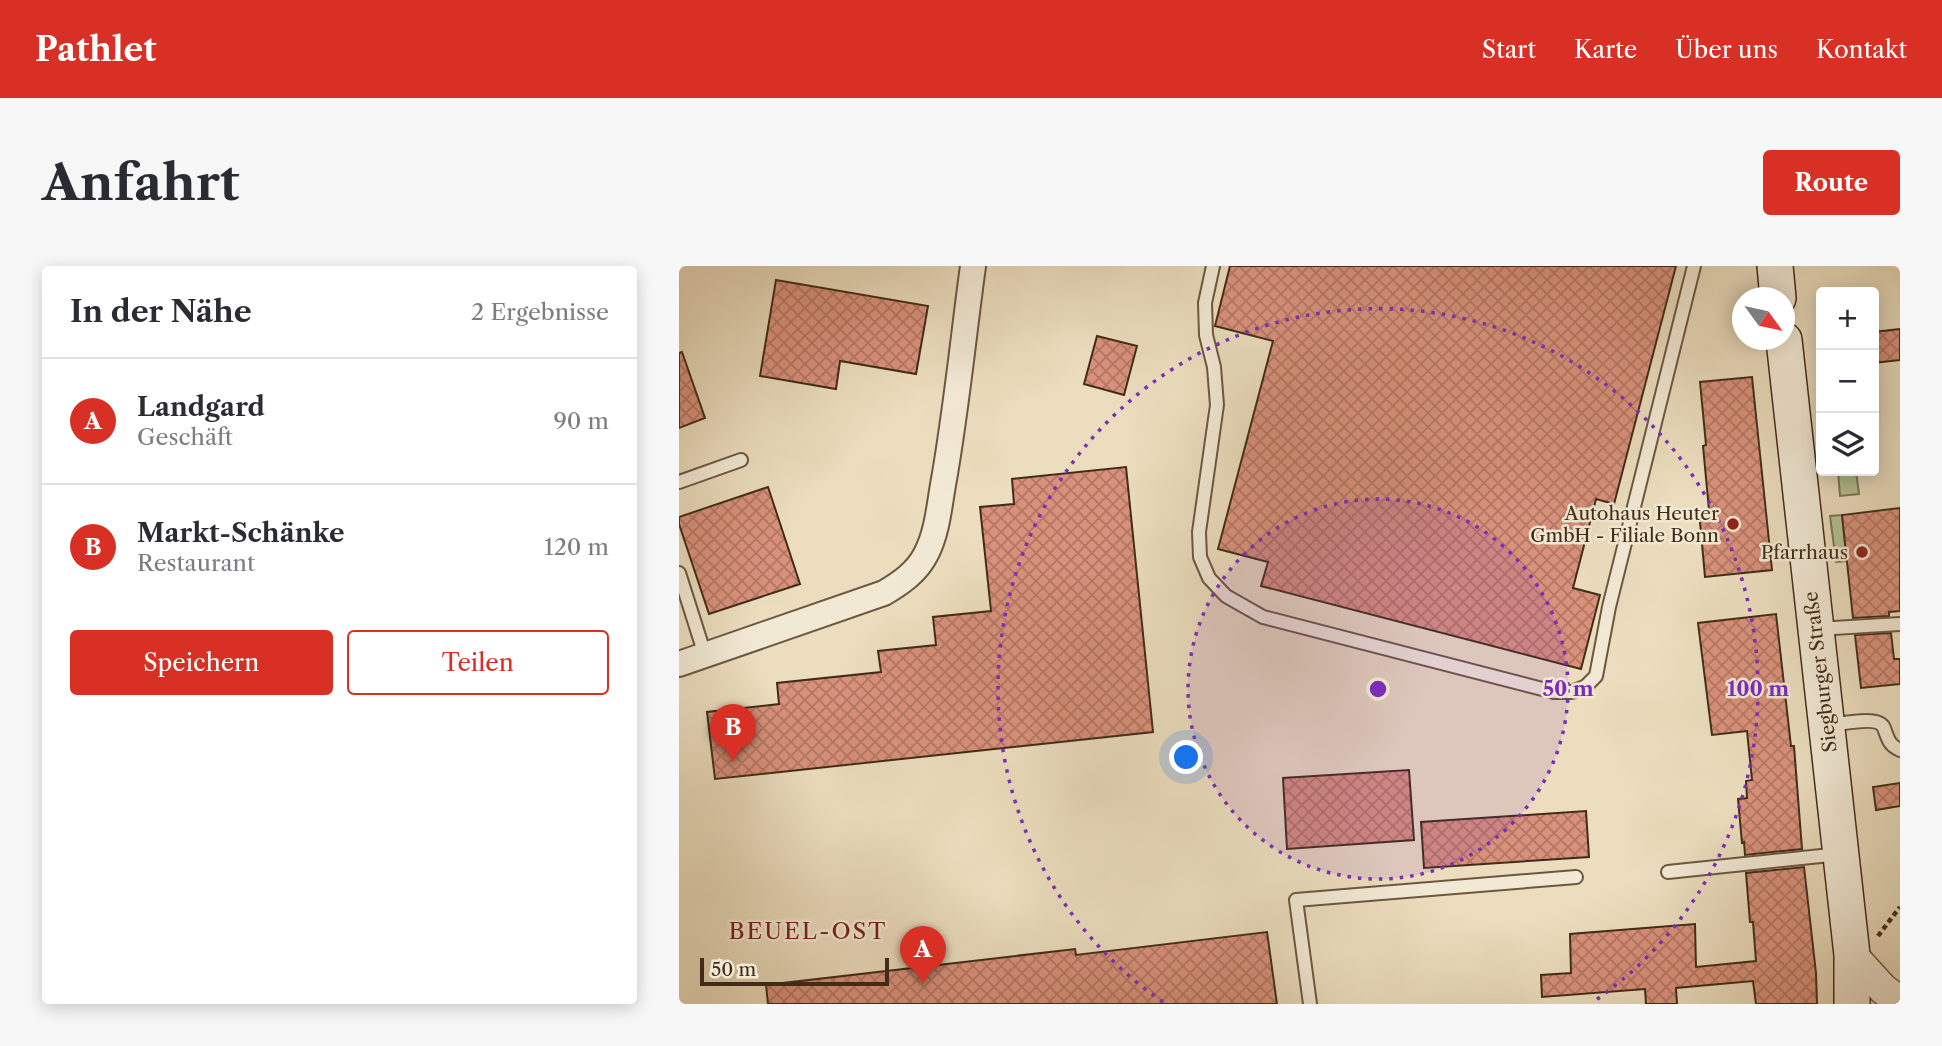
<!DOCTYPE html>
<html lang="de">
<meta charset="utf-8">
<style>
:root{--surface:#fff;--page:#f7f7f7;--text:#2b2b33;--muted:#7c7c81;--line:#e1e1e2;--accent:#d93025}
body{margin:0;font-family:"Libre Caslon Text",serif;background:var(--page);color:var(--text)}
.controls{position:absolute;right:21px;top:21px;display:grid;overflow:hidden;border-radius:7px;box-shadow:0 4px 18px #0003}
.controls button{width:63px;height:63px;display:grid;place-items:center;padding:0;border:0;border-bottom:2px solid var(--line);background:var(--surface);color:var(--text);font:35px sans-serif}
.compass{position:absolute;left:1053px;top:21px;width:63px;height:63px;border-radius:50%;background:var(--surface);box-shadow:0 4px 18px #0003;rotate:123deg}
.scale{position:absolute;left:21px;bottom:18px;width:189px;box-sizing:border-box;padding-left:7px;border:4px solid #422c17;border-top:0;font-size:19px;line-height:24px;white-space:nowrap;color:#422c17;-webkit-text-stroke:5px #f2e9d5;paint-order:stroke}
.you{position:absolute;left:508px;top:492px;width:24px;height:24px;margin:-18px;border:5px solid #fff;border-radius:50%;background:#1a73e8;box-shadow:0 0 0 10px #1a73e833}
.badge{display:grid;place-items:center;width:46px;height:46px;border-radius:50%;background:var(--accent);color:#fff;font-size:23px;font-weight:700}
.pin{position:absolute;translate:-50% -58px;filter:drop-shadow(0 2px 4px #0008)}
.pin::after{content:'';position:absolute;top:37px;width:24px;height:21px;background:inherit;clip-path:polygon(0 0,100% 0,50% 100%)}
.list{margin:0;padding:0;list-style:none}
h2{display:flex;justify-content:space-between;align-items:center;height:91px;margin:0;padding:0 28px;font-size:30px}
h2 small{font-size:23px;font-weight:400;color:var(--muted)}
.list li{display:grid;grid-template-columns:46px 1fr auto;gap:21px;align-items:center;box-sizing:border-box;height:126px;padding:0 28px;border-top:2px solid var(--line)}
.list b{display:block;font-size:26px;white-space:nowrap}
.list p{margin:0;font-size:23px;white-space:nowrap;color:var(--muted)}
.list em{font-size:23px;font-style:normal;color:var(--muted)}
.actions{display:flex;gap:14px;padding:21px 28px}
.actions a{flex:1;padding:16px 0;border:2px solid var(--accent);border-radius:7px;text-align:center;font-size:24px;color:var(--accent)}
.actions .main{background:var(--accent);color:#fff}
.icon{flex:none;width:38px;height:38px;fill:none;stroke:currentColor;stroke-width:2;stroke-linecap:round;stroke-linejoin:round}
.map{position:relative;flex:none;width:1221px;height:738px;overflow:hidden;border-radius:7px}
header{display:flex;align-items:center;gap:42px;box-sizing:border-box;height:98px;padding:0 35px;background:var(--accent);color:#fff}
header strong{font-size:33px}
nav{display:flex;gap:38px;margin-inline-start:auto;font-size:24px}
.intro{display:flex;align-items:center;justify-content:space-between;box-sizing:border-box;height:168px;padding:0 42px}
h1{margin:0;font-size:49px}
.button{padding:18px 32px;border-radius:7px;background:var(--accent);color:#fff;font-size:24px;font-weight:700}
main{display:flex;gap:42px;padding:0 42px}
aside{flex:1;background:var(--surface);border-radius:7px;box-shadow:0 4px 18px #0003}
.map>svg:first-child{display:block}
</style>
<header>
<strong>Pathlet</strong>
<nav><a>Start</a><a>Karte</a><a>Über uns</a><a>Kontakt</a></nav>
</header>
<div class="intro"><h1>Anfahrt</h1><a class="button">Route</a></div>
<main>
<aside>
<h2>In der Nähe<small>2 Ergebnisse</small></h2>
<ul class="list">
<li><span class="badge">A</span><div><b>Landgard</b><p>Geschäft</p></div><em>90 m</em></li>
<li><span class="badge">B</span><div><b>Markt-Schänke</b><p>Restaurant</p></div><em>120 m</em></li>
</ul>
<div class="actions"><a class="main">Speichern</a><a>Teilen</a></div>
</aside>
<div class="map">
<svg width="1221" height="738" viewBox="0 0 1221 738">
<defs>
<pattern id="building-cross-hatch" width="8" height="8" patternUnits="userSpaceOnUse" patternTransform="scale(1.75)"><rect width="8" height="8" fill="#d9917b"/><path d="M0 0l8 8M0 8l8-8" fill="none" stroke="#b27764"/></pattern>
</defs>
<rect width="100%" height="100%" fill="#ebddbe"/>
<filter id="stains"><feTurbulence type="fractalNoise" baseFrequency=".00286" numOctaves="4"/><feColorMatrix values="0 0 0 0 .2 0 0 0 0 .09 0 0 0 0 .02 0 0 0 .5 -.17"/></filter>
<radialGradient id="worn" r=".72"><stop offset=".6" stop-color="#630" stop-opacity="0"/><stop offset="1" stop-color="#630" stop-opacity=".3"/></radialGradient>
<g fill="#b5c293" stroke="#7c7755" stroke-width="2">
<path d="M1159,205H1177L1180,228L1161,230Z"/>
<path d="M1163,249L1168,295L1157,296L1151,250Z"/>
</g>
<g fill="url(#building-cross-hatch)" stroke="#422c17" stroke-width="2">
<path d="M551,0H997L935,238L917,233L894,322L921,329L902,403L582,320L589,296L539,283L594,75L536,60Z"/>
<path d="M97,14L249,40L237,108L161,95L157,123L81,110Z"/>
<path d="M1221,63V94L1195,97V66Z"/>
<path d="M418,70L458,80L445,129L405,118Z"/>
<path d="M3,86L26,152L0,162V87Z"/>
<path d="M1073,111L1093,304L1026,311L1020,245L1030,244L1024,180L1027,179L1021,116Z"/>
<path d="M447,201L474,466L36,513L28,446L100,438L98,417L202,406L199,385L257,379L254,351L312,345L301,241L335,238L333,213Z"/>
<path d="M89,221L121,318L30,348L0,258V251Z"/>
<path d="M1221,242V345L1210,346V350L1174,352L1163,249Z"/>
<path d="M1097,348L1112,480H1115L1123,583L1066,589L1065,576L1063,577L1059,533L1068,532L1067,515L1073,514L1068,465L1033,469L1019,357Z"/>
<path d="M1212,367L1215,393H1221V418L1182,422L1176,369Z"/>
<path d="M730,504L735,574L608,583L604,512Z"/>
<path d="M1221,517V540L1197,544L1194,521Z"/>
<path d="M907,545L910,591L745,602L742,556Z"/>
<path d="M1125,601L1137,707L1138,738H1077L1074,715L997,722L998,738H967L966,723L863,731L862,709L892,707L891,668L1016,658L1017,701L1077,695L1074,656H1071L1067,607Z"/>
<path d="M588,666L598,738H89L87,719L396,683L397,689Z"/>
</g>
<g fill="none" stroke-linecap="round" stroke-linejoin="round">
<g stroke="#6c5841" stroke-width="16">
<g id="service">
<path d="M534,0L526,37L527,69L535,101L538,139L520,266L521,291L530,312L547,330L584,351L875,426H893L907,420L917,410L930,341L1015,0"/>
<path d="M0,216L62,194"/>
<path d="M0,307L26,389"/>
<path d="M1138,363L1221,358"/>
<path d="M1151,459C1163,458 1200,449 1205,462C1209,473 1210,479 1221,484"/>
<path d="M989,606L1161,588"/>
<path d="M631,738L617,634L897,611"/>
</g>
</g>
<g stroke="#6c5841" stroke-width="28">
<path id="minor" d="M0,398L205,327C222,317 238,306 247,288C258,267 260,242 264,219C277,147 284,73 294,0"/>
</g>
<g stroke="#6c5841" stroke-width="33">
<path id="tertiary" d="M1173,689L1204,723L1221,736"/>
</g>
<g stroke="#422c17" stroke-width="38">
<g id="secondary">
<path d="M1096,0L1099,32"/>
<path d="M1105,74L1173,689V738"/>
</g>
</g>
<path stroke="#422c17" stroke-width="4.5" stroke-dasharray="5 3.5" stroke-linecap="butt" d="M1199,670L1221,641"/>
<use href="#service" stroke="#f2e9d5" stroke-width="12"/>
<use href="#minor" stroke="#f2e9d5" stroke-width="24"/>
<use href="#tertiary" stroke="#f2e9d5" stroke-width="30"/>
<use href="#secondary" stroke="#f2e9d5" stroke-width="35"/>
</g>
<circle cx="699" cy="423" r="190" fill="#7b2cbf" fill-opacity=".12"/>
<g fill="none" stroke="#7b2cbf" stroke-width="3.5" stroke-dasharray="3.5 7">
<circle cx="699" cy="423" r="190"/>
<path d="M484 736A380 380 0 1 1 914 736"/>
</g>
<g fill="#8f2418" stroke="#f2e9d5" stroke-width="2.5">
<circle cx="1054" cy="258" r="7"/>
<circle cx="1183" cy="286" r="7"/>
</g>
<g text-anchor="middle" stroke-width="5" stroke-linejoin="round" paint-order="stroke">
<g font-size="19" fill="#422c17" stroke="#f2e9d5" text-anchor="end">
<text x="1040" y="254">Autohaus Heuter<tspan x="1040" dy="22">GmbH - Filiale Bonn</tspan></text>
<text x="1169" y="293">Pfarrhaus</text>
</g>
<g font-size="19" fill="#422c17" stroke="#f2e9d5">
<text transform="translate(1141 406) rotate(-97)" y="7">Siegburger Straße</text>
</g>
<g font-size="23" letter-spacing="2" fill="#7a1f14" stroke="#f2e9d5">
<text x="129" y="673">BEUEL-OST</text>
</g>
</g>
<circle cx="699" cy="423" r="10" fill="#7b2cbf" stroke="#f2e9d5" stroke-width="3.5"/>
<g font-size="21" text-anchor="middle" font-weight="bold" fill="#7b2cbf" stroke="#f2e9d5" stroke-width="5" stroke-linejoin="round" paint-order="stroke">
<text x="889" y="430">50 m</text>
<text x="1079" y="430">100 m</text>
</g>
<rect width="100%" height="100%" filter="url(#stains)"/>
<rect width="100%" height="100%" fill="url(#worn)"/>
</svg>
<div class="controls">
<button>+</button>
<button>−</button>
<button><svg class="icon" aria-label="layers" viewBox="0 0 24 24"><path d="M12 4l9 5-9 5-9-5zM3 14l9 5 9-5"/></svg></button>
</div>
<svg class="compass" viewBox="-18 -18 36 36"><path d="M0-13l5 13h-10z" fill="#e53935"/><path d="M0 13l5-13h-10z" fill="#7c7c81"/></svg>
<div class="scale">50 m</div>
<div class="you"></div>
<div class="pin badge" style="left:244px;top:718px">A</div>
<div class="pin badge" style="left:54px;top:496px">B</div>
</div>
</main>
